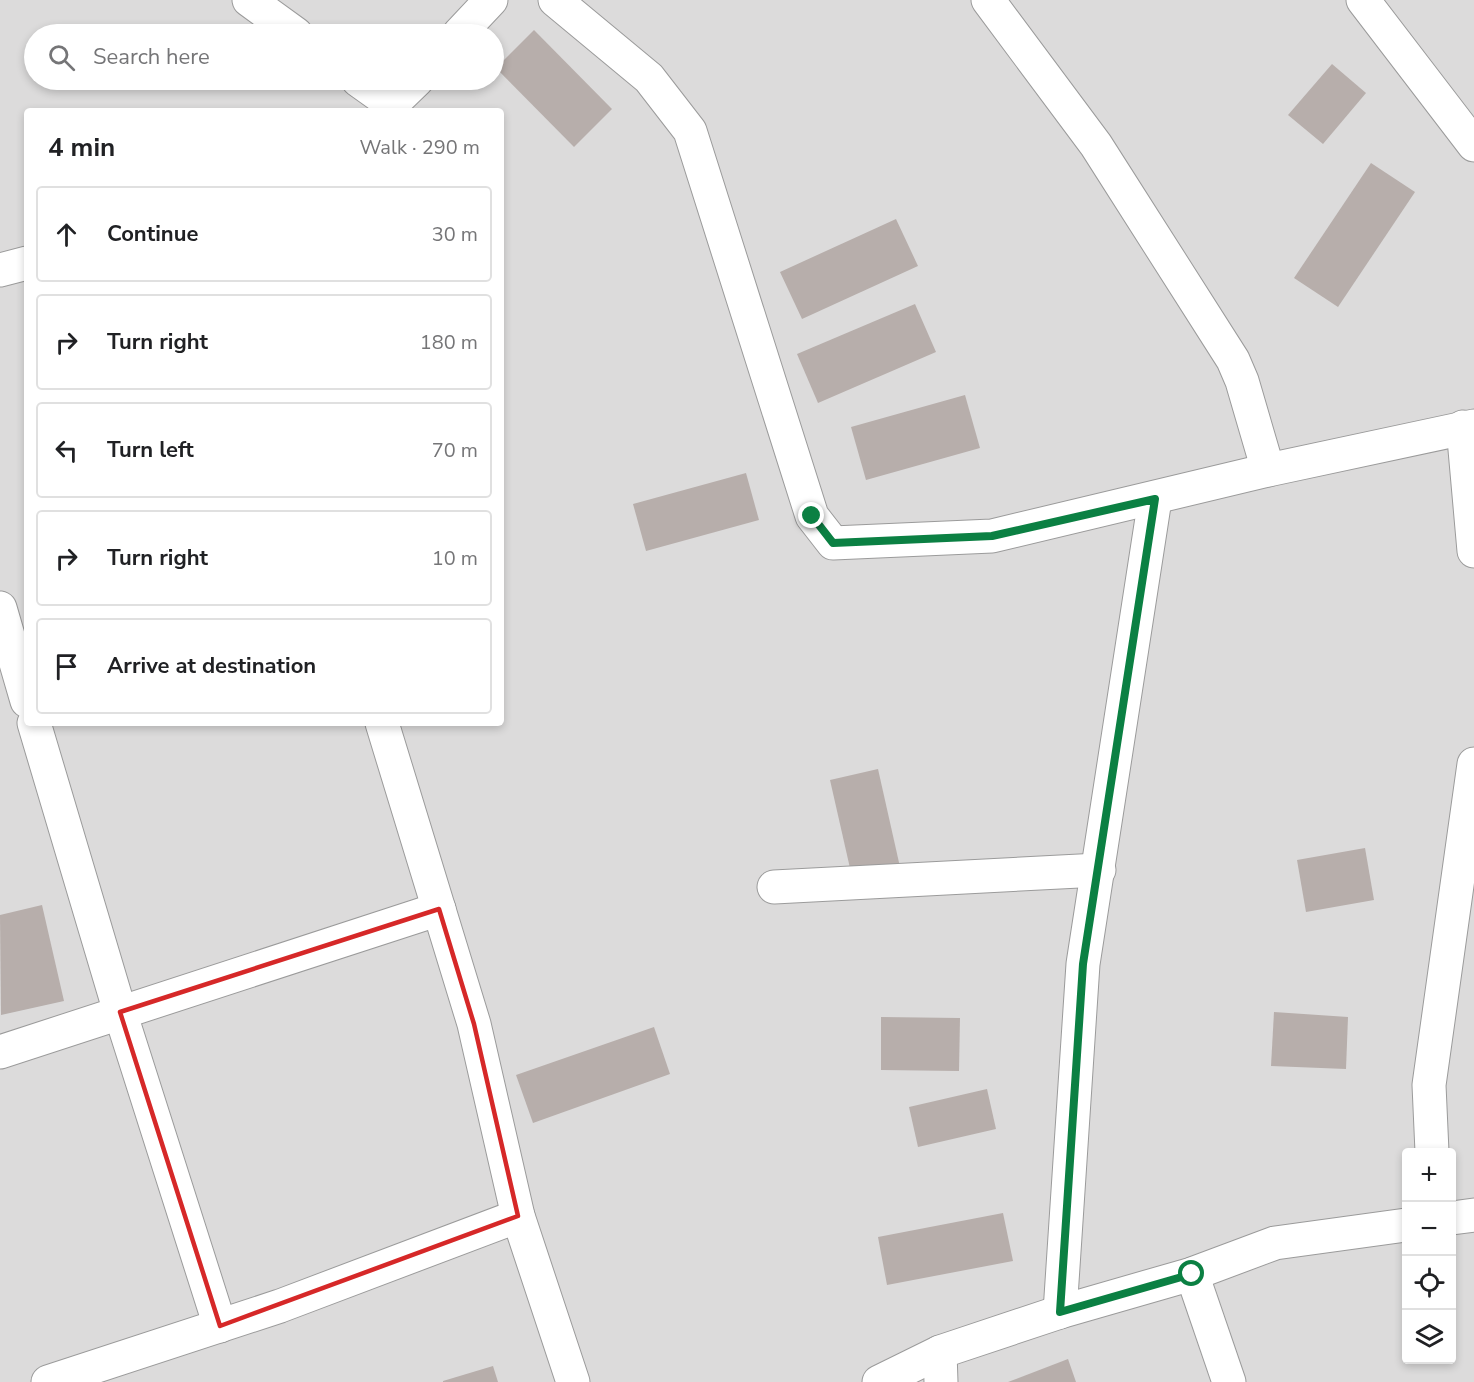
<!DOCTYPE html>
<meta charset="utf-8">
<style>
:root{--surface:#fff;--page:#f2f2f2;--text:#202124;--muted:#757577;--line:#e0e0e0}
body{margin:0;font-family:"Nunito Sans",sans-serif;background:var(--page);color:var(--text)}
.controls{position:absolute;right:18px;bottom:18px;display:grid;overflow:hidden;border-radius:6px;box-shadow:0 3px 9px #0003}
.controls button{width:54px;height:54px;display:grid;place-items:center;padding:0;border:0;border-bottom:2px solid var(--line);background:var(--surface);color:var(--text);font:30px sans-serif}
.stop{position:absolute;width:18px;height:18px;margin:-14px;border:4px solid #0b8043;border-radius:50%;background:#fff}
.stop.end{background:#0b8043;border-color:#fff;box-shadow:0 2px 6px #0008}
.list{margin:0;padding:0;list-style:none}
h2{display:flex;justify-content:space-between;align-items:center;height:78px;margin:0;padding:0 24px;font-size:26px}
h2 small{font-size:20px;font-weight:400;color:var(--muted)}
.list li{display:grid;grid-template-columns:39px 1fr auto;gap:18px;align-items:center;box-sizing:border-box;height:96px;margin:0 12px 12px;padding:0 12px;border:2px solid var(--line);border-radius:6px}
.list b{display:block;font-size:22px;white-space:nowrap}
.list em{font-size:20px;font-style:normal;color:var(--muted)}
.icon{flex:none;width:33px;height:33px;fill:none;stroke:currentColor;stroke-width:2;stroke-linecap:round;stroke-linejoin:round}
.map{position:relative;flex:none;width:1474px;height:1382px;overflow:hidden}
.search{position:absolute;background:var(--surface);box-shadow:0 3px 9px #0003;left:24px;top:24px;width:480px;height:66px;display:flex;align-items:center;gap:15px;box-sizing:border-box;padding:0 21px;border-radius:33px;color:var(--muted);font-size:22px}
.panel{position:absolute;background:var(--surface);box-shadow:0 3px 9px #0003;left:24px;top:108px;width:480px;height:618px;border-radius:6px}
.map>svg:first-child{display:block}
</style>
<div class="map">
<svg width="1474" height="1382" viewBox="0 0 1474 1382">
<rect width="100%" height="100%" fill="#eeeae5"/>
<path fill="#dcdbdb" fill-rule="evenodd" d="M0,0H1474V1382H0ZM34,34H494V80H34ZM27,111H501V723H27ZM1406,1152H1452V1360H1406Z"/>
<g fill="#b7aeab">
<path d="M534,30L612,109L574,147L496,68Z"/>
<path d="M1332,64L1366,93L1323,144L1288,115Z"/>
<path d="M1371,163L1415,192L1338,307L1294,278Z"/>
<path d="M896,219L918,266L802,319L780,272Z"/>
<path d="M915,304L936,352L818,403L797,354Z"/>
<path d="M965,395L980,448L866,480L851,427Z"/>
<path d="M746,473L759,520L646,551L633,504Z"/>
<path d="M878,769L900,867L852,877L830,780Z"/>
<path d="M1365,848L1374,900L1306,912L1297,860Z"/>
<path d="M42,905L64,1001L1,1015L0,915Z"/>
<path d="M1274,1012L1348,1017L1346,1069L1271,1066Z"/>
<path d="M881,1017L960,1018L959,1071L881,1070Z"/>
<path d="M654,1027L670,1074L533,1123L516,1075Z"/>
<path d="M987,1089L996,1129L918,1147L909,1107Z"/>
<path d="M1003,1213L1013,1261L887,1285L878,1237Z"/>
<path d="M1068,1359L1076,1382H1008Z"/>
<path d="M493,1366L498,1382H443V1381Z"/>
</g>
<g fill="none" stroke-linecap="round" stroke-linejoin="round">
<g stroke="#9b9b9b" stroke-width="35">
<g id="minor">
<path d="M249,0L296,34"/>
<path d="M555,0L649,78L690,131L812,516L833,543L992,536L1268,470L1474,426"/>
<path d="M988,0L1096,145L1233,360L1242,381L1268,470"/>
<path d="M1363,0L1474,145"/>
<path d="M459,34L491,0"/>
<path d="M358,80L393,105"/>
<path d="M385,111L417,80"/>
<path d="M0,270L27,263"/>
<path d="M1463,427L1474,551"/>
<path d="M0,608L27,701"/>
<path d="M34,723L120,1012L220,1326"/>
<path d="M382,723L474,1024L518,1216L573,1382"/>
<path d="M774,887L1099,870"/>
<path d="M0,1052L439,909"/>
<path d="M1432,1152L1429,1085L1474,764"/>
<path d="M1452,1218L1474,1215"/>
<path d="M1192,1274L1229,1382"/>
<path d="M1060,1312L1083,964L1155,499"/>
<path d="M940,1352L941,1382"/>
<path d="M48,1382L280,1306L518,1216"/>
<path d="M879,1382L940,1352L1060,1312L1192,1274L1275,1243L1406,1225"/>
</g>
</g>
<use href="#minor" stroke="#fff" stroke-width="33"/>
</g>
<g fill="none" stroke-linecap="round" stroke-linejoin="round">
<path stroke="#0b8043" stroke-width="8" d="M812,516L833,543L992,536L1155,499L1083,964L1060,1312L1192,1274"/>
</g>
<path fill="none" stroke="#d62828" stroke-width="4.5" stroke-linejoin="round" d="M439,909L474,1024L518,1216L220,1326L120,1012Z"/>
</svg>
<div class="controls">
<button>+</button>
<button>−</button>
<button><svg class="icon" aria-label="locate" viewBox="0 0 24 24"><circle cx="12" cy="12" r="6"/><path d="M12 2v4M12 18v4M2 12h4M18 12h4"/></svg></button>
<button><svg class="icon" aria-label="layers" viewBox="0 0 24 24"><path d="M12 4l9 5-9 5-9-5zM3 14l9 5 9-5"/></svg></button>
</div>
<div class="stop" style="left:1192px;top:1274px"></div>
<div class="stop end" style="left:812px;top:516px"></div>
<div class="search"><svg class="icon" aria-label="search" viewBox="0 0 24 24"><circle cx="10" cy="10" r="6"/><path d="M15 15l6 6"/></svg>Search here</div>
<section class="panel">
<h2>4 min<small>Walk · 290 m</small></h2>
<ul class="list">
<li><svg class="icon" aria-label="ahead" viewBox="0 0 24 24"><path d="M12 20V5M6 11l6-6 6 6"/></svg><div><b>Continue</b></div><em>30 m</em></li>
<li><svg class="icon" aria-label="right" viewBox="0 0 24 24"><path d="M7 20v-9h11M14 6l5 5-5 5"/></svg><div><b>Turn right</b></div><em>180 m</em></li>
<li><svg class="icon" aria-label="left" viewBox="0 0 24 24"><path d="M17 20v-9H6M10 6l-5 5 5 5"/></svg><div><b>Turn left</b></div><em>70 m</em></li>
<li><svg class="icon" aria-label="right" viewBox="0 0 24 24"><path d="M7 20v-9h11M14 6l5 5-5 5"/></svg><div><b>Turn right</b></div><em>10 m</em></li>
<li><svg class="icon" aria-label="arrive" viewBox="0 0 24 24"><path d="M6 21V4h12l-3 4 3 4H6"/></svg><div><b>Arrive at destination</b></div></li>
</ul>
</section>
</div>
